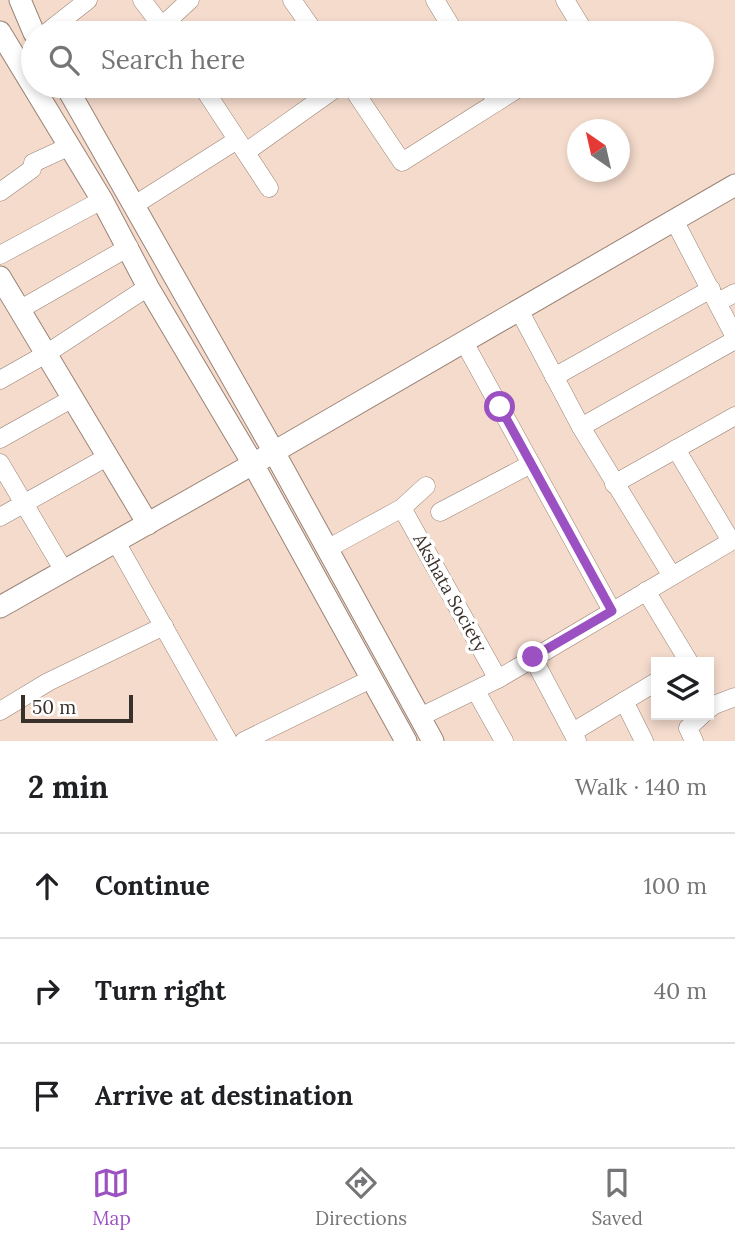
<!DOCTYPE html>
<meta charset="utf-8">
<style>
:root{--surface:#fff;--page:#f6f6f6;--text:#202124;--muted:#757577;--line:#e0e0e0;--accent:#9c51c3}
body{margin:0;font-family:Lora,serif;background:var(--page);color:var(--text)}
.controls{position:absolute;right:21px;bottom:21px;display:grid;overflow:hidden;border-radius:0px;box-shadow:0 4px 10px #0003}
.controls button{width:63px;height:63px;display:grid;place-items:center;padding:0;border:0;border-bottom:2px solid var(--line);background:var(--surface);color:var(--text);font:35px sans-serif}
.compass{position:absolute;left:567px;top:119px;width:63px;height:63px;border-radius:50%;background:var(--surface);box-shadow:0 4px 10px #0003;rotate:326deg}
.scale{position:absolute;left:21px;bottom:18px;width:112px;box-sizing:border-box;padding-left:7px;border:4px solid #3a302b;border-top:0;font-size:19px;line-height:24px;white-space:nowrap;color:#3a302b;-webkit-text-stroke:5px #fff;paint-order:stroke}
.stop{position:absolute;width:21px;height:21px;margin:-16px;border:5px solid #9c51c3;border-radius:50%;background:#fff}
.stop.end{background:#9c51c3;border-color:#fff;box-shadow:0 2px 7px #0008}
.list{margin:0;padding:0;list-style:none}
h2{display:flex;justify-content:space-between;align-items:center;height:91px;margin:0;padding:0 28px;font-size:30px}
h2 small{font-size:23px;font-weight:400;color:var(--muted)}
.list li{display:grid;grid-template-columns:46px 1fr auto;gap:21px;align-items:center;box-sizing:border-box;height:105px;padding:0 28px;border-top:2px solid var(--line)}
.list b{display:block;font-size:26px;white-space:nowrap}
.list em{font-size:23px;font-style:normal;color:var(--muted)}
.icon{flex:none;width:38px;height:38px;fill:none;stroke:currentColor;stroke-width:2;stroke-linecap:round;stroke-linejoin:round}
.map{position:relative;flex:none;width:735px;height:741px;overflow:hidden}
.search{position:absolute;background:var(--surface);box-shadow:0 4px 10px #0003;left:21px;right:21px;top:21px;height:77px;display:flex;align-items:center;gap:18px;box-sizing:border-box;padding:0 24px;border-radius:38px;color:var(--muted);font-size:26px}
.sheet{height:406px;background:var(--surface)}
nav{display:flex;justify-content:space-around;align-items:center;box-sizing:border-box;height:98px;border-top:2px solid var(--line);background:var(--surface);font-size:19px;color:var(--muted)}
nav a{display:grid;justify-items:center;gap:4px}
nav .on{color:var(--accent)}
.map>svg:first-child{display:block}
</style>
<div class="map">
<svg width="735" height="741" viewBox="0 0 735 741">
<rect width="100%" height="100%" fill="#f4dbcc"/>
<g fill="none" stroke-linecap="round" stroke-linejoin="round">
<g stroke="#9a8376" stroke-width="19">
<g id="minor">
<path d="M142,0L167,33"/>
<path d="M292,0L315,33"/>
<path d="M435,0L455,33"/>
<path d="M565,0L585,33"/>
<path d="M162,26L190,0"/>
<path d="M46,33L88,0"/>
<path d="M202,86L269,188"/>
<path d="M351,86L402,162L522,86"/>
<path d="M487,86L497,102"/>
<path d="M246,152L339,86"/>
<path d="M0,192L32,169L33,163L70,146"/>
<path d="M133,206L237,140"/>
<path d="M674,220L735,337"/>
<path d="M0,255L102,200"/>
<path d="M718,302L735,293"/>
<path d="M19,310L129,247"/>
<path d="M519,310L581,427L672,576"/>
<path d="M464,342L612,611"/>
<path d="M554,377L711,289"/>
<path d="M0,380L46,354L148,287"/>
<path d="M581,427L735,340"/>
<path d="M0,439L73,398"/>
<path d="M676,449L731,541"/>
<path d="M0,463L64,571"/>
<path d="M614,484L735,416"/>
<path d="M402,508L498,679"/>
<path d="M440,512L531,464"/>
<path d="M0,517L107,457"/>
<path d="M116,542L228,741"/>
<path d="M327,549L402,508L426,486"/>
<path d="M646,591L689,662"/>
<path d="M533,658L577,741"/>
<path d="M476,691L504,741"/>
<path d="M624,701L644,741"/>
<path d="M709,709L714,705L735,697"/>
<path d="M0,711L48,682L164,626"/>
<path d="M420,717L498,679L735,539"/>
<path d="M573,732L656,682"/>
<path d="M244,741L371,679"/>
<path d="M694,741L688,728L702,715"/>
</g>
</g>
<g stroke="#9a8376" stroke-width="23">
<g id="tertiary">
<path d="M20,0L34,33"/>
<path d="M0,32L102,200L148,287L253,464L406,741"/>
<path d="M66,86L274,452L433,741"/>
<path d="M0,277L148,524"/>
<path d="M0,607L253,464L735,185"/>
</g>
</g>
<use href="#minor" stroke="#fff" stroke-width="18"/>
<use href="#tertiary" stroke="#fff" stroke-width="21"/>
</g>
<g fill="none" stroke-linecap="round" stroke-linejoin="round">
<path stroke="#9c51c3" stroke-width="9" d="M500,407L612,611L533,657"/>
</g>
<g text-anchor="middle" stroke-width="7" stroke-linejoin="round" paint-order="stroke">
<g font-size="18" fill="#3a302b" stroke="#fff">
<text transform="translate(450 593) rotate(61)" y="6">Akshata Society</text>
</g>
</g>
</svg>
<div class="controls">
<button><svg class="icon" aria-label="layers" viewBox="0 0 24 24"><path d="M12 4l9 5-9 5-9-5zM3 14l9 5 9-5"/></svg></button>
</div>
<svg class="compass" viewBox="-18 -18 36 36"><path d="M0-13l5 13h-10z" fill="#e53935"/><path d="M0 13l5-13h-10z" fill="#757577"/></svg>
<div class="scale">50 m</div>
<div class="stop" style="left:500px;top:407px"></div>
<div class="stop end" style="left:533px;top:657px"></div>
<div class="search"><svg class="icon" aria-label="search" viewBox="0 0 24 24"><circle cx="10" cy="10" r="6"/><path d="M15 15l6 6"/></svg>Search here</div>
</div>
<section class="sheet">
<h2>2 min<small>Walk · 140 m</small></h2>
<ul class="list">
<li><svg class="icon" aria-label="ahead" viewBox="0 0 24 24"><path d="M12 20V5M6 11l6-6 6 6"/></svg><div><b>Continue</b></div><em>100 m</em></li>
<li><svg class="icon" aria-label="right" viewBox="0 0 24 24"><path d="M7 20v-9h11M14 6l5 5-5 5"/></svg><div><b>Turn right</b></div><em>40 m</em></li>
<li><svg class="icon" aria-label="arrive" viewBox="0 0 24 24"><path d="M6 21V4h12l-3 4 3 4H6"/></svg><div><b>Arrive at destination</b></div></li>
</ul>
</section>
<nav>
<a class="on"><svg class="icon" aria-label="map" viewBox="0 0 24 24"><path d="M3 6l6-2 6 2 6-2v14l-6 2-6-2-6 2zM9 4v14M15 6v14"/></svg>Map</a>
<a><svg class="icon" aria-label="directions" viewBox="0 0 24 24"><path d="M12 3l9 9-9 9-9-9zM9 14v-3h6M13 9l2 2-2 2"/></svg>Directions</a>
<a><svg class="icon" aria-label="saved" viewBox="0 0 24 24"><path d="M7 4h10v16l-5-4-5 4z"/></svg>Saved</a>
</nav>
